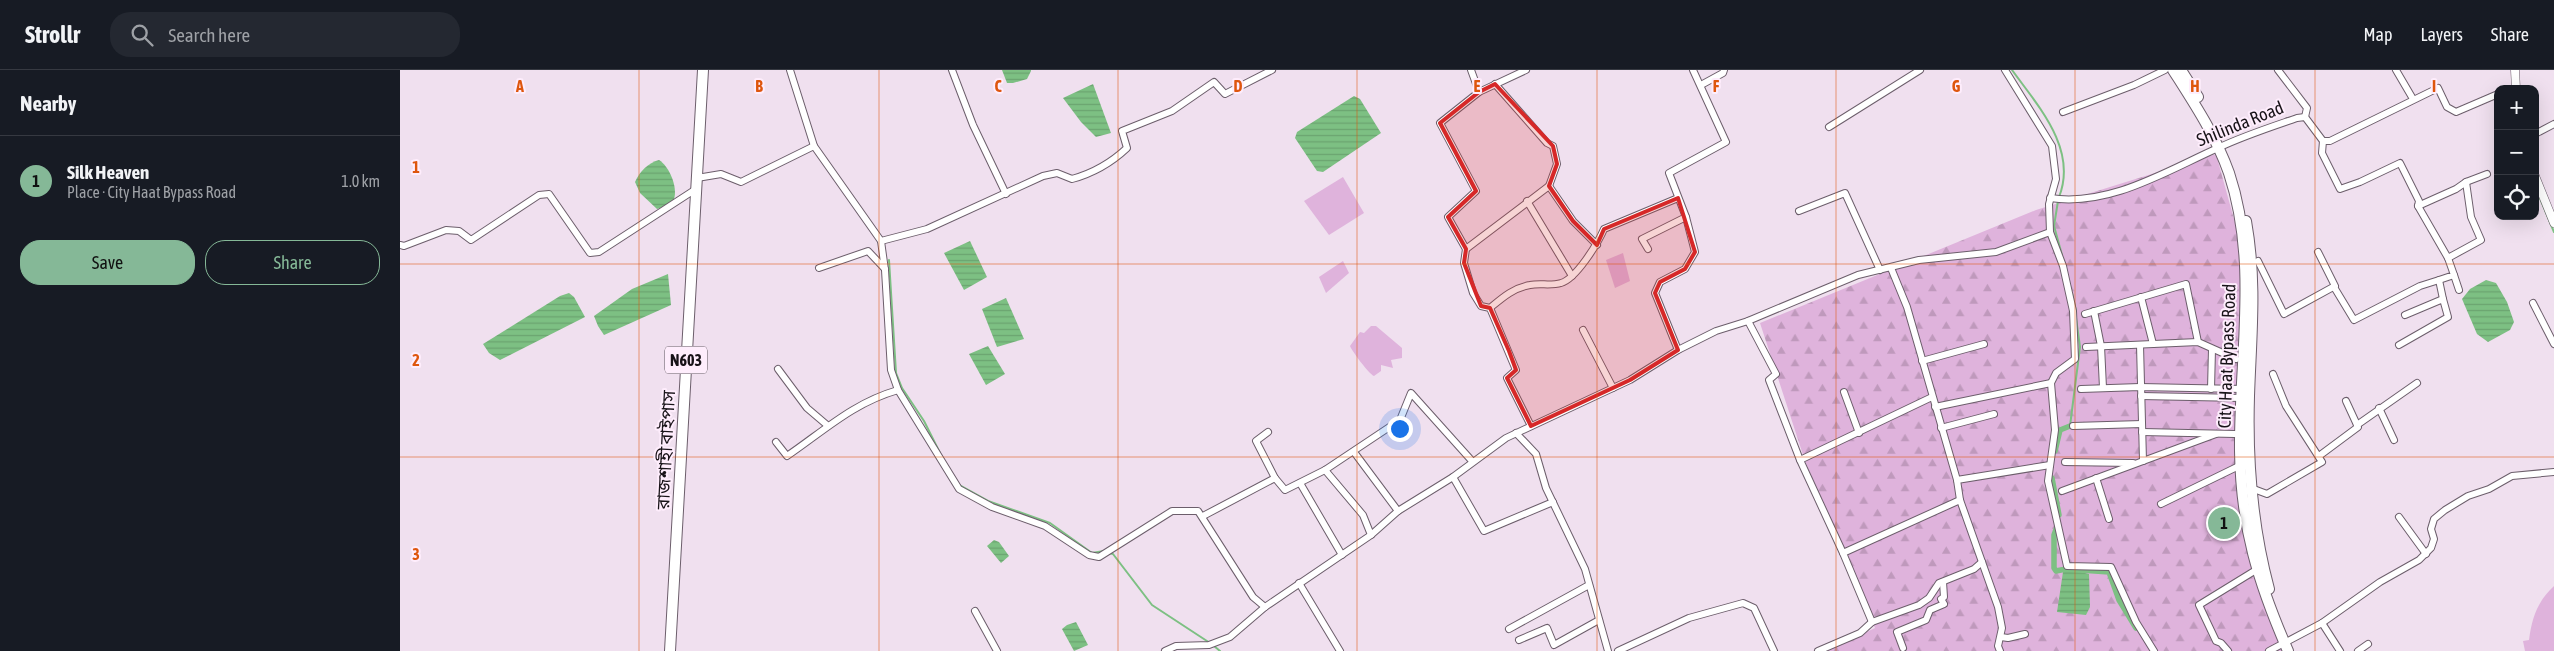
<!DOCTYPE html>
<meta charset="utf-8">
<style>
:root{--surface:#171b24;--page:#242831;--text:#f1f3f6;--muted:#9ea1a6;--line:#363941;--accent:#85b897}
body{margin:0;font-family:"Asap Condensed","Noto Sans Bengali",sans-serif;background:var(--page);color:var(--text)}
.controls{position:absolute;right:15px;top:15px;display:grid;overflow:hidden;border-radius:10px;box-shadow:0 5px 20px #0002}
.controls button{width:45px;height:45px;display:grid;place-items:center;padding:0;border:0;border-bottom:1px solid var(--line);background:var(--surface);color:var(--text);font:25px sans-serif}
.you{position:absolute;left:999px;top:358px;width:18px;height:18px;margin:-12px;border:4px solid #fff;border-radius:50%;background:#1a73e8;box-shadow:0 0 0 8px #1a73e833}
.badge{display:grid;place-items:center;width:32px;height:32px;border-radius:50%;background:var(--accent);color:#111;font-size:16px;font-weight:700}
.pin{position:absolute;translate:-50% -50%;border:2px solid #fff;box-shadow:0 1px 5px #0006}
.list{margin:0;padding:0;list-style:none}
h2{display:flex;justify-content:space-between;align-items:center;height:65px;margin:0;padding:0 20px;font-size:21px}
h2 small{font-size:16px;font-weight:400;color:var(--muted)}
.list li{display:grid;grid-template-columns:32px 1fr auto;gap:15px;align-items:center;box-sizing:border-box;height:90px;padding:0 20px;border-top:1px solid var(--line)}
.list b{display:block;font-size:19px;white-space:nowrap}
.list p{margin:0;font-size:16px;white-space:nowrap;color:var(--muted)}
.list em{font-size:16px;font-style:normal;color:var(--muted)}
.actions{display:flex;gap:10px;padding:15px 20px}
.actions a{flex:1;padding:11px 0;border:1px solid var(--accent);border-radius:20px;text-align:center;font-size:18px;color:var(--accent)}
.actions .main{background:var(--accent);color:#111}
.icon{flex:none;width:28px;height:28px;fill:none;stroke:currentColor;stroke-width:2;stroke-linecap:round;stroke-linejoin:round}
.map{position:relative;flex:none;width:2154px;height:581px;overflow:hidden}
header{display:flex;align-items:center;gap:30px;box-sizing:border-box;height:70px;padding:0 25px;background:var(--surface);border-bottom:1px solid var(--line)}
header strong{font-size:24px}
nav{display:flex;gap:28px;margin-inline-start:auto;font-size:18px}
.search{width:350px;height:45px;background:var(--page);display:flex;align-items:center;gap:12px;box-sizing:border-box;padding:0 18px;border-radius:20px;color:var(--muted);font-size:19px}
main{display:flex}
aside{flex:1;background:var(--surface)}
.map>svg:first-child{display:block}
</style>
<header>
<strong>Strollr</strong>
<div class="search"><svg class="icon" aria-label="search" viewBox="0 0 24 24"><circle cx="10" cy="10" r="6"/><path d="M15 15l6 6"/></svg>Search here</div>
<nav><a>Map</a><a>Layers</a><a>Share</a></nav>
</header>
<main>
<aside>
<h2>Nearby<small></small></h2>
<ul class="list">
<li><span class="badge">1</span><div><b>Silk Heaven</b><p>Place · City Haat Bypass Road</p></div><em>1.0 km</em></li>
</ul>
<div class="actions"><a class="main">Save</a><a>Share</a></div>
</aside>
<div class="map">
<svg width="2154" height="581" viewBox="0 0 2154 581">
<defs>
<pattern id="forest-firs" width="22" height="20" patternUnits="userSpaceOnUse" patternTransform="scale(1.25)"><rect width="22" height="20" fill="#dfb3dc"/><path d="M5 1l3.5 6h-7zM16 11l3.5 6h-7z" fill="#bf99bc"/></pattern>
<pattern id="water-rules" width="6" height="5" patternUnits="userSpaceOnUse" patternTransform="scale(1.25)"><rect width="6" height="5" fill="#7dc083"/><path d="M0 2.5h6" fill="none" stroke="#6ba470"/></pattern>
</defs>
<rect width="100%" height="100%" fill="#f0e0ef"/>
<g fill="#dfb3dc">
<path d="M943,107L964,143L929,165L904,131Z"/>
<path d="M1223,183L1230,211L1215,218L1206,190Z"/>
<path d="M943,191L949,203L926,223L919,207Z"/>
<path d="M971,256H976L1002,278V288L991,290L993,298L981,295V301L974,306C969,304 952,281 950,276L960,262L964,263Z"/>
<path d="M2154,516V581H2125L2123,571L2129,570C2132,548 2137,532 2154,516Z"/>
</g>
<path fill="url(#forest-firs)" d="M1816,84L1842,178L1852,494L1886,581H1426L1475,558L1405,391L1360,253L1636,140Z"/>
<g fill="url(#water-rules)">
<path d="M602,0H631V1L627,9L613,13H607Z"/>
<path d="M693,14L711,63L696,67L681,52L663,28Z"/>
<path d="M954,26L960,29L981,63L923,102L917,101L895,68L897,62Z"/>
<path d="M259,90C269,96 278,117 274,129C272,134 263,137 257,139L240,123L235,112C240,101 248,93 259,90Z"/>
<path d="M570,171L587,207L564,220L544,183Z"/>
<path d="M268,204L271,235L204,265L198,256L194,246L232,219Z"/>
<path d="M2086,210L2096,213L2107,232L2114,252L2110,260L2088,272L2077,264L2062,229L2070,219Z"/>
<path d="M169,223L174,227L185,247L100,290L89,283L83,274L160,226Z"/>
<path d="M606,228L624,269L597,277L582,239Z"/>
<path d="M588,276L605,304L586,315L569,284Z"/>
<path d="M594,470L599,472L609,486L601,493L587,476Z"/>
<path d="M1673,500L1689,504L1690,537L1686,545L1657,542L1663,502Z"/>
<path d="M676,552L688,575L674,581L662,559L667,555Z"/>
</g>
<g fill="none" stroke-linecap="round" stroke-linejoin="round">
<g stroke="#7dc083" stroke-width="2">
<path d="M1612,0C1638,36 1678,79 1659,127"/>
<path d="M2139,126L2154,162"/>
<path d="M1658,131L1654,156L1662,185"/>
<path d="M489,190L496,303L502,318L524,351L540,383"/>
<path d="M1672,223L1676,241"/>
<path d="M1670,356L1680,277L1676,248"/>
<path d="M559,415L588,431L650,453L692,483L704,481"/>
<path d="M709,483L713,484L752,535L810,573"/>
<path d="M814,576L820,581"/>
</g>
<g stroke="#7dc083" stroke-width="5.5">
<path d="M1655,381L1660,360L1670,356"/>
<path d="M1652,408L1659,445"/>
<path d="M1658,454L1654,465V498L1656,501L1666,499L1709,502L1719,530L1736,558"/>
</g>
<g stroke="#6c5e6b" stroke-width="8">
<g id="minor">
<path d="M390,0L414,76L481,171L527,159L643,106L657,103L672,109C694,103 711,93 727,78L722,61L772,41L814,12L825,24L872,0"/>
<path d="M552,0L573,55L606,124"/>
<path d="M1071,0L1079,22L1040,53L1076,121L1048,147L1066,179L1064,193L1073,223L1081,236L1090,238L1116,300L1107,308L1131,356"/>
<path d="M1605,0L1652,76L1656,109L1649,134L1650,162L1663,196L1673,241L1675,289L1656,303L1651,313L1655,360L1648,411L1667,496L1711,497L1736,552L1754,581"/>
<path d="M1878,0L1907,38L1905,47"/>
<path d="M1996,0L2013,29"/>
<path d="M1095,14L1147,73L1153,76L1157,94L1149,116"/>
<path d="M1301,15L1323,3L1324,0"/>
<path d="M1079,22L1126,0"/>
<path d="M1663,42L1734,15L1765,0"/>
<path d="M1429,57L1520,0"/>
<path d="M2135,64L2154,54"/>
<path d="M1923,71L1922,83L1940,119L1960,112L2000,93L2019,131L2018,136L2048,188L2054,205L2039,210"/>
<path d="M297,108L321,104L341,112L414,76"/>
<path d="M2066,112L2087,104"/>
<path d="M1650,128C1710,137 1766,101 1818,78C1843,66 1871,57 1897,48L1905,47L1923,71H1930L2038,18L2047,37L2056,42L2098,24"/>
<path d="M1127,131L1172,206"/>
<path d="M2018,136L2056,119L2066,112L2071,147L2081,170L2048,188"/>
<path d="M1399,141L1445,123L1480,200"/>
<path d="M481,171L485,200L491,300L498,320L559,419L592,437L645,456L689,485L699,487L772,441H798L853,527L865,537"/>
<path d="M0,175L4,176L46,160L59,161L71,170L139,125L149,124L190,183L199,182L296,119"/>
<path d="M1066,179L1149,116L1173,151L1197,175"/>
<path d="M1248,179L1242,169L1286,147"/>
<path d="M1858,191L1884,244L1935,216L1918,182"/>
<path d="M419,198L468,181L485,199"/>
<path d="M1491,198L1507,237L1557,410L1560,430L1598,537L1602,558L1598,576L1600,581"/>
<path d="M2054,205L2059,220"/>
<path d="M1934,217L1954,250L2020,216L2039,210L2043,229"/>
<path d="M1741,227L1753,274"/>
<path d="M2133,233L2154,274"/>
<path d="M1090,238C1102,228 1113,218 1130,215C1140,213 1151,216 1161,213C1176,209 1198,173 1204,159L1278,128"/>
<path d="M1694,241L1701,276L1703,318"/>
<path d="M1685,244L1786,214L1798,272"/>
<path d="M1348,251L1376,304L1369,310L1400,390"/>
<path d="M1183,260L1213,318"/>
<path d="M1740,275L1743,391"/>
<path d="M1999,275L2048,247L2043,229L2005,245"/>
<path d="M1686,277L1798,272L1836,289"/>
<path d="M1278,280L1255,223L1260,212L1285,199L1295,182L1286,147L1269,103L1326,72L1293,0"/>
<path d="M1522,291L1584,274"/>
<path d="M378,299L407,338L427,355"/>
<path d="M1681,319L1740,317L1842,319"/>
<path d="M1811,319L1812,279"/>
<path d="M1444,322L1459,363"/>
<path d="M1741,326L1842,328"/>
<path d="M1532,327L1400,390L1443,483L1560,430"/>
<path d="M1535,337L1651,313"/>
<path d="M1979,338L1994,370"/>
<path d="M1957,355L2017,313"/>
<path d="M1673,356L1742,354"/>
<path d="M1541,358L1594,344"/>
<path d="M868,362L856,371L875,408"/>
<path d="M1742,362L1835,364"/>
<path d="M1116,363L1136,384L1146,418L1185,499L1208,581"/>
<path d="M376,372L387,386C425,360 453,333 498,320"/>
<path d="M954,382L998,441"/>
<path d="M1919,386L1958,357L1946,331"/>
<path d="M1665,392L1733,393"/>
<path d="M925,400L963,445L971,465"/>
<path d="M1053,407L1084,461L1153,432"/>
<path d="M1696,408L1709,449"/>
<path d="M1557,410L1650,395"/>
<path d="M900,413L942,485"/>
<path d="M1851,418L1867,424L1922,392L1886,336L1873,304"/>
<path d="M1662,421L1816,364"/>
<path d="M1761,434L1841,395"/>
<path d="M803,446L875,408L885,420L925,400L1000,350L1011,323L1072,391"/>
<path d="M1999,447L2026,484"/>
<path d="M1443,483L1472,552"/>
<path d="M899,513L940,581"/>
<path d="M575,541L597,581"/>
<path d="M1922,553L1940,581"/>
<path d="M1109,559L1189,515"/>
<path d="M1601,567L1608,568L1625,564"/>
<path d="M1119,570L1147,558L1154,575L1199,550"/>
<path d="M1503,578L1497,562L1526,550L1530,540L1544,534L1541,529L1544,527L1543,512"/>
<path d="M765,581L776,576L809,575L830,567L865,537L971,465L998,441L1053,407L1106,368L1230,310L1278,280L1316,261L1348,251L1458,205L1519,190L1596,182L1650,162"/>
<path d="M1218,581L1289,548L1343,533L1354,538L1374,581"/>
<path d="M1418,581L1460,563L1472,552L1519,535L1529,528L1539,513L1574,499L1582,492"/>
<path d="M1828,581L1821,573L1816,571L1799,535L1856,500"/>
<path d="M1869,581L1922,553L1980,512L2019,490L2031,478L2034,469L2031,459L2034,449L2045,440L2068,426L2089,419L2112,406L2154,402"/>
<path d="M1958,581L1968,574"/>
</g>
</g>
<g stroke="#6c5e6b" stroke-width="9">
<g id="tertiary">
<path d="M2115,0L2116,19"/>
<path d="M2135,106L2154,153"/>
</g>
</g>
<g stroke="#6c5e6b" stroke-width="12">
<g id="primary">
<path d="M1773,0C1794,33 1816,66 1829,103C1859,193 1839,288 1840,381C1841,457 1858,512 1888,581"/>
<path d="M1781,0L1798,27"/>
<path d="M1846,151C1857,213 1851,265 1849,326C1847,392 1852,456 1869,519"/>
</g>
</g>
<g stroke="#6c5e6b" stroke-width="12">
<path id="trunk" d="M270,581L303,0"/>
</g>
<use href="#minor" stroke="#fff" stroke-width="6"/>
<use href="#tertiary" stroke="#fff" stroke-width="8"/>
<use href="#primary" stroke="#fff" stroke-width="10"/>
<use href="#trunk" stroke="#fff" stroke-width="10"/>
</g>
<path fill="#d62828" fill-opacity="0.2" stroke="#d62828" stroke-width="4" stroke-linejoin="round" d="M1095,14L1153,76L1157,94L1149,116L1173,151L1197,175L1204,159L1278,128L1295,182L1285,199L1260,212L1255,223L1278,280L1230,310L1131,356L1107,308L1116,300L1109,281L1090,238L1081,236L1064,193L1066,179L1048,147L1076,121L1040,53L1079,22Z"/>
<path fill="none" stroke="#de560d" stroke-width="1" stroke-opacity="0.55" d="M239,0V581M479,0V581M718,0V581M957,0V581M1197,0V581M1436,0V581M1675,0V581M1915,0V581M0,194H2154M0,387H2154"/>
<g text-anchor="middle" stroke-width="4" stroke-linejoin="round" paint-order="stroke">
<rect fill="#feedfc" stroke="#5d545c" stroke-width="1" x="265" y="276.5" width="42" height="27" rx="4"/>
<g font-size="16" font-weight="bold" fill="#181318">
<text x="286" y="296">N603</text>
</g>
<g font-size="18" fill="#181318" stroke="#feedfc">
<text transform="translate(1840 54) rotate(-22)" y="6">Shilinda Road</text>
<text transform="translate(1827 286) rotate(-88)" y="6">City Haat Bypass Road</text>
<text transform="translate(266 380) rotate(-87)" y="6">রাজশাহী বাইপাস</text>
</g>
</g>
<g font-size="16" text-anchor="middle" font-weight="bold" fill="#de560d" stroke="#feedfc" stroke-width="4" stroke-linejoin="round" paint-order="stroke">
<text x="120" y="22">A</text>
<text x="359" y="22">B</text>
<text x="598" y="22">C</text>
<text x="838" y="22">D</text>
<text x="1077" y="22">E</text>
<text x="1316" y="22">F</text>
<text x="1556" y="22">G</text>
<text x="1795" y="22">H</text>
<text x="2034" y="22">I</text>
<text x="16" y="103">1</text>
<text x="16" y="296">2</text>
<text x="16" y="490">3</text>
</g>
</svg>
<div class="controls">
<button>+</button>
<button>−</button>
<button><svg class="icon" aria-label="locate" viewBox="0 0 24 24"><circle cx="12" cy="12" r="6"/><path d="M12 2v4M12 18v4M2 12h4M18 12h4"/></svg></button>
</div>
<div class="you"></div>
<div class="pin badge" style="left:1824px;top:453px">1</div>
</div>
</main>
